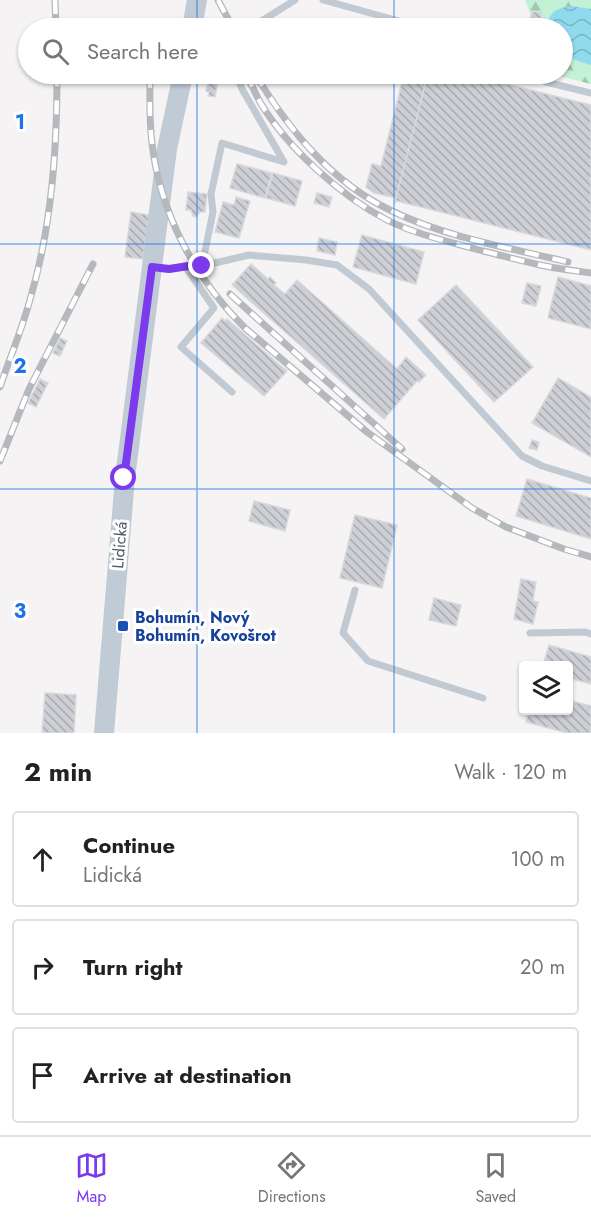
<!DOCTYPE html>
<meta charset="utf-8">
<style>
:root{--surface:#fff;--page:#f6f6f6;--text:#222;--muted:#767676;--line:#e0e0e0;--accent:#7c3aed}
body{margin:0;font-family:Jost,sans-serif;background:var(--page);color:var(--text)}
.controls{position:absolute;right:18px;bottom:18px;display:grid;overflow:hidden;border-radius:6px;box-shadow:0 2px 4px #0004}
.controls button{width:54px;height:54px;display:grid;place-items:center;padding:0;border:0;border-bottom:2px solid var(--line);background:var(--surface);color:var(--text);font:30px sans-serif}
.stop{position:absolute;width:18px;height:18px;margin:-14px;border:4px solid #7c3aed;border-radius:50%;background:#fff}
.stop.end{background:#7c3aed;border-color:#fff;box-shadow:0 2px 6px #0008}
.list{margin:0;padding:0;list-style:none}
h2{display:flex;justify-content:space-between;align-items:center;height:78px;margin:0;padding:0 24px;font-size:26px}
h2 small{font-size:20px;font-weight:400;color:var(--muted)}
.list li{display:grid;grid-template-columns:39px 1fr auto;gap:18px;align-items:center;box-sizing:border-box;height:96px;margin:0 12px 12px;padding:0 12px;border:2px solid var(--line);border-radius:6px}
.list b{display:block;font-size:22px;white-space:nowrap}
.list p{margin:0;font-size:20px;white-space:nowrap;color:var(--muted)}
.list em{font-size:20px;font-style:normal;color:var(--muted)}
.icon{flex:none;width:33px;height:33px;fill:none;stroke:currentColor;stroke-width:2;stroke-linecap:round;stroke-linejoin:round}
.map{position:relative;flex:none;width:591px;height:733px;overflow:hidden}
.search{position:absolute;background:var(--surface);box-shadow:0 2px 4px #0004;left:18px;right:18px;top:18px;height:66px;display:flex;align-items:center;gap:15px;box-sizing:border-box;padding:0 21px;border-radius:33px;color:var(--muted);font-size:22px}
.sheet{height:402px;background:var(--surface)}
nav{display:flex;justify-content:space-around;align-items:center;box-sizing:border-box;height:84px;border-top:2px solid var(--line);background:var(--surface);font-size:16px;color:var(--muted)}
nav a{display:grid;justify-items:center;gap:3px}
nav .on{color:var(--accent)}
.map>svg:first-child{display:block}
</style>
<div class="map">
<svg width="591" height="733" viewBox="0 0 591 733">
<defs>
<pattern id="forest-firs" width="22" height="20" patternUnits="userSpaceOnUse" patternTransform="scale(1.5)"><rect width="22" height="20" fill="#c3f1d5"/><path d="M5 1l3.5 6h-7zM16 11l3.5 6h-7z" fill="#a0c6b0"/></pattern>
<pattern id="water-waves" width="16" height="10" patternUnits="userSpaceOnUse" patternTransform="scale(1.5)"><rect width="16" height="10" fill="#90daee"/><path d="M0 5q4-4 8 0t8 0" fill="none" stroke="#78b4c4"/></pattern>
<pattern id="building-back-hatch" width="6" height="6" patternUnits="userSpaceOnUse" patternTransform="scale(1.5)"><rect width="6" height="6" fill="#cdcfd5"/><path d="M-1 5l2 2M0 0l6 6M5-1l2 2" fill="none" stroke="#a8abb0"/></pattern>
</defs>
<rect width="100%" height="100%" fill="#f5f3f3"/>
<path fill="url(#forest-firs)" d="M525,0H591V84L555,75L554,74H562V28H536Z"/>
<path fill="url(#water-waves)" d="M572,6L591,9V65L578,61L563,53L562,28H547C549,12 556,8 572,6Z"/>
<g fill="url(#building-back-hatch)" stroke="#d7d9de" stroke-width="1.5">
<path d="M532,11L542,13L540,22L530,20Z"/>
<path d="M306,19L345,28H303Z"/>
<path d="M404,74H428L397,198L374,193L366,187L372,164L381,166Z"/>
<path d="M428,74H467L591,105V250L397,201L395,202Z"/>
<path d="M209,79L218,81L215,97L208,96L209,92L206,91Z"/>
<path d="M237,164L272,173L265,198L230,188Z"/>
<path d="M273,173L302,181L295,206L266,198Z"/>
<path d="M188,192L207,194L205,212H200L196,217L193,216L191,210H186Z"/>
<path d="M317,193L332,197L329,207L314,203Z"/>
<path d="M236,197L250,201L239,238L215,232L223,202L234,205Z"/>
<path d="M131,212L149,215L143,259L125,257Z"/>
<path d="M362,235L424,252L416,284L353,267Z"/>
<path d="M319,238L337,242L335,255L317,251Z"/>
<path d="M251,264L268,279L270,277L276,283L274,285L285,294L297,280L397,369L406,357L426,375L419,382L417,381L384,419L232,285Z"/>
<path d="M558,277L591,286V329L548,318Z"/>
<path d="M527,283L541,286L536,306L522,303Z"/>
<path d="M456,285L533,367L494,402L418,320Z"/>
<path d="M222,318L225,321L227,319L287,371L264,396L201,343Z"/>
<path d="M60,338L67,341L60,356L53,353Z"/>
<path d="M558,378L591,397V457L532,423Z"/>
<path d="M40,379L48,383L36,407L28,403Z"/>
<path d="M532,440L539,442L537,450L529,448Z"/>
<path d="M527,479L591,498V539L516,516Z"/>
<path d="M254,501L290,510L285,531L249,521Z"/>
<path d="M355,515L397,525L382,588L340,578Z"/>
<path d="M521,579L536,582L533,601L538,602L533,624L514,619Z"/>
<path d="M434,598L461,605L456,626L429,620Z"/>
<path d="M549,645L591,657V684L568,678V666H543Z"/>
<path d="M45,693L76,695L74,733H42Z"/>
<path d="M568,700L591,706V733H567L526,722L529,710H568Z"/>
</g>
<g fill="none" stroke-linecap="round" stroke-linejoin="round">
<g stroke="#c1cad2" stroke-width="7">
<path d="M323,0L424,28"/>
<path d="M250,28L295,0"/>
<path d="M539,74L546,82L591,93"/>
<path d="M185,266L214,308L181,347L232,392"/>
<path d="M202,266L249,255L306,260L337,265L369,289L522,456L542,466L591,481"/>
<path d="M155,267L169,269L195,265L202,266L213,212L211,194L222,143L284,162L242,89L236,74"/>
<path d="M355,590L343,633L368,661L483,698"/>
<path d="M530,633L585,632L591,634"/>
</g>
<g stroke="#c1cbd6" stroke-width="20">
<path d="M192,28L197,0"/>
<path d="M104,733L125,478L167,149L183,74"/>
</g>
<g stroke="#b5b8bd" stroke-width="7">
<g id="rail">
<path d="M55,0L56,28"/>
<path d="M218,0L233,28"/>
<path d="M150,74C150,96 149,120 152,143C160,213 195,279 245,328L367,432L472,508L506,527L564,549L591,557"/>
<path d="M246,74C251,83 255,93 260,102C287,148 341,196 387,220C417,235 451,242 483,251C504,256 525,262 545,266C560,269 576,271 591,273"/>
<path d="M255,74C289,130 332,183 392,211C445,237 510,248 568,262"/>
<path d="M230,294L402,449"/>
<path d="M0,387C10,357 23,327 31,296C52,224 57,148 57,74"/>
<path d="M0,461L29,389L93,264"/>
</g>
</g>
<use href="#rail" stroke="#fff" stroke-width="4.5" stroke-dasharray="14" stroke-linecap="butt"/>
</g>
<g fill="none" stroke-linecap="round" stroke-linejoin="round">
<path stroke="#7c3aed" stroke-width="8" d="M124,478L152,267L169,269L195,265L202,266"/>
</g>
<path fill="none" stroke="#1a73e8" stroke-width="1.5" stroke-opacity="0.55" d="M197,0V28M394,0V28M197,74V733M394,74V733M0,244H591M0,489H591"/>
<rect fill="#1a4fb4" stroke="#fff" stroke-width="2" x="117" y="620" width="12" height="12" rx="3"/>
<g text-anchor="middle" stroke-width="6" stroke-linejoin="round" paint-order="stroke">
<g font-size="16" fill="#4a5661" stroke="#fff">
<text transform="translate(119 545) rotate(-85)" y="6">Lidická</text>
</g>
<g font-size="16" font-weight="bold" fill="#164399" stroke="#fff" text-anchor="start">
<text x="135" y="623">Bohumín, Nový<tspan x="135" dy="18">Bohumín, Kovošrot</tspan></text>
</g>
</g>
<g font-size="20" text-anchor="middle" font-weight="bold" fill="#1a73e8" stroke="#fff" stroke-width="6" stroke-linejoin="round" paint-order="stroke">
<text x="20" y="129">1</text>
<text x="20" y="373">2</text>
<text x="20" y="618">3</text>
</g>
</svg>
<div class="controls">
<button><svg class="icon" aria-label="layers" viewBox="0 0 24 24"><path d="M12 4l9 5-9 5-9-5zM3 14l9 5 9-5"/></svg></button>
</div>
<div class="stop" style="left:124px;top:478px"></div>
<div class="stop end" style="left:202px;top:266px"></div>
<div class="search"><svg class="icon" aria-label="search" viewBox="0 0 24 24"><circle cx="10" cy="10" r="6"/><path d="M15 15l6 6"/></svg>Search here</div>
</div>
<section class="sheet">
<h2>2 min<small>Walk · 120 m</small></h2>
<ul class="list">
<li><svg class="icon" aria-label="ahead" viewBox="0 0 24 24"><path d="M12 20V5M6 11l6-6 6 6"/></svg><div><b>Continue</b><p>Lidická</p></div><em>100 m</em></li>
<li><svg class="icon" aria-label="right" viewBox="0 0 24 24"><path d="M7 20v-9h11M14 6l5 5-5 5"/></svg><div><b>Turn right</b></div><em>20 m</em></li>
<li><svg class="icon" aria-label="arrive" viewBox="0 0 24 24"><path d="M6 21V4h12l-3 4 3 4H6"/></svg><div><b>Arrive at destination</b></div></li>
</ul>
</section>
<nav>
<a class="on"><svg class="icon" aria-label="map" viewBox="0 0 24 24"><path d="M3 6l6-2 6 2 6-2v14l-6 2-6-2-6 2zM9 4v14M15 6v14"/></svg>Map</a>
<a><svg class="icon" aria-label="directions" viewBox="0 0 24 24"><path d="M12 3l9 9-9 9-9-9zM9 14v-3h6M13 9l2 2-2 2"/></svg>Directions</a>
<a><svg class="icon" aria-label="saved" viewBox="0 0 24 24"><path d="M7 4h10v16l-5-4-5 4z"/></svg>Saved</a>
</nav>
